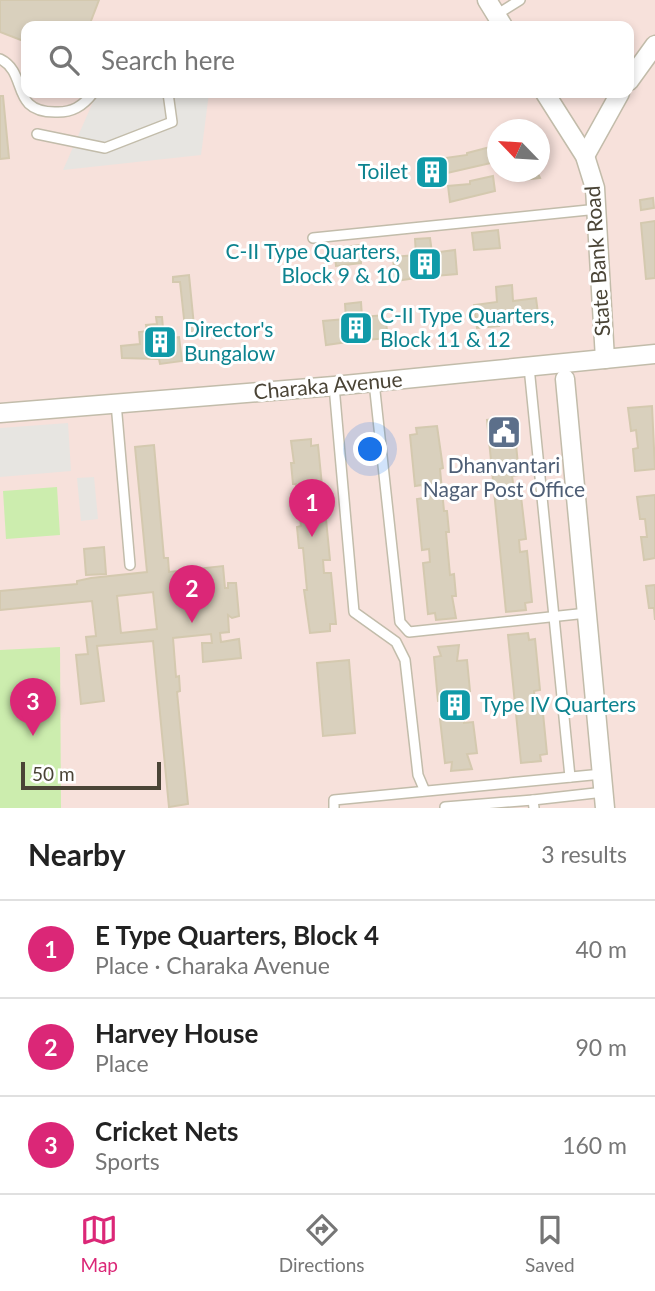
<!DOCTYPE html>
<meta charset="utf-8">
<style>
:root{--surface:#fff;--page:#f2f2f2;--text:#222;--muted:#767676;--line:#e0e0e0;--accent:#db2777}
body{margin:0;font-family:Lato,sans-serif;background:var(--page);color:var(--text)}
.compass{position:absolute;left:487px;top:119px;width:63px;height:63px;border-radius:50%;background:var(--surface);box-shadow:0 4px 10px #0003;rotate:295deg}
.scale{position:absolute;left:21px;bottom:18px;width:140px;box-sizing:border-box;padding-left:7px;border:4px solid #4a4436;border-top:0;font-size:19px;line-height:24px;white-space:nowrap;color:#4a4436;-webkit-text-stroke:5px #fff;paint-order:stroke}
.you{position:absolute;left:371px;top:450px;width:24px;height:24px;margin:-18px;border:5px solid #fff;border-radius:50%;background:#1a73e8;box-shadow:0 0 0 10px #1a73e833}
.badge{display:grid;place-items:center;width:46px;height:46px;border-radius:50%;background:var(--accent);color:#fff;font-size:23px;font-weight:700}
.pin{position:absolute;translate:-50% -58px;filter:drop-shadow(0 2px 4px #0008)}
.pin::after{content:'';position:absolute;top:37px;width:24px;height:21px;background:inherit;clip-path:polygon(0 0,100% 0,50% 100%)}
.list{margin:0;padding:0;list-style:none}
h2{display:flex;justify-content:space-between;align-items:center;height:91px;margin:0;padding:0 28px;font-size:30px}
h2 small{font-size:23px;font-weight:400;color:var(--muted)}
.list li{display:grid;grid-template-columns:46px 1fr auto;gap:21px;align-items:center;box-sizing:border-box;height:98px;padding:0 28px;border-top:2px solid var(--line)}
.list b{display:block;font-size:26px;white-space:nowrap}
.list p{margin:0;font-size:23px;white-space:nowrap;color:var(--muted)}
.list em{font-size:23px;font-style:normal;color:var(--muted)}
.icon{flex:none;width:38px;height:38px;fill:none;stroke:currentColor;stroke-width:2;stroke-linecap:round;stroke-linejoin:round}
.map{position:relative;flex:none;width:655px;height:808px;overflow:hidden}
.search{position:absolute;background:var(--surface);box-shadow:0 4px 10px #0003;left:21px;right:21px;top:21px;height:77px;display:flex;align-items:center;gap:18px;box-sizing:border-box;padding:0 24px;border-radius:14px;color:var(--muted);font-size:26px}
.sheet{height:385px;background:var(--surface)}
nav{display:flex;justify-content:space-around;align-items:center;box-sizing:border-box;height:98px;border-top:2px solid var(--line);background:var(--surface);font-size:19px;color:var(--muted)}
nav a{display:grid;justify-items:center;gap:4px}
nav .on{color:var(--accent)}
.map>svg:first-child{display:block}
</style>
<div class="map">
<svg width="655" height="808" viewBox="0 0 655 808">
<rect width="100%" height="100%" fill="#f6f3e9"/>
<path fill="#f7e1db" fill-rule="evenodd" d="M0,0H655V808H0ZM26,26H629V93H26ZM498,130H540V172H498Z"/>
<g fill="#ccedae">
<path d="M57,487L60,535L6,539L3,491Z"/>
<path d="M60,647L61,808H0V650Z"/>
</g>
<g fill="#e7e5e1">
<path d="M97,93H209L201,155L63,170Z"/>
<path d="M68,423L71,471L0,477V428Z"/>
<path d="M94,477L98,519L81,521L77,478Z"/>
</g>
<g fill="#d9d0bd" stroke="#d4c9af" stroke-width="2" fill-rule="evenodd">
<path d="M0,0H99L89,26H26V42L0,32Z"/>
<path d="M0,96H3L9,158L0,159Z"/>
<path d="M490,147L491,163L447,173L445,158L467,155V153Z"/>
<path d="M523,172H537L540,178L524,180Z"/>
<path d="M493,176L495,191L450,202L448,186L470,184V181Z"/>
<path d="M653,198L654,208L641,210L640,200Z"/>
<path d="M655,221V278L646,279L641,223Z"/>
<path d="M498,230L500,248L474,250L472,233Z"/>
<path d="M430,238L432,253L455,250L457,274L435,276V271L417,273V278L395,281L393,257L416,255L415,239Z"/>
<path d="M360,245L361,263L336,266L334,248Z"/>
<path d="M189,275L195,336L186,337L180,282H173V277Z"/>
<path d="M512,285L513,301L536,298L539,321L517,324V319L498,321L499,326L477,328L474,305L497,302L496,287Z"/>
<path d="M361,302L362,317L385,315L388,338L366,340L365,336L347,338L348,342L326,345L323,321L346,319L345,304Z"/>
<path d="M156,317H162L164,339L179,337L182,361L160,364L159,359L122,358L121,346L140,344L139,332L147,331L146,325L157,324Z"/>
<path d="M652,406L655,469L635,471L633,449L638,448L636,430L631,431L628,408Z"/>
<path d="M506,418L507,425L514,424L519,475L512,476L514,489L520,488L526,539L519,540L520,552L527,551L532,602L525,603L526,610L506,612L487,420Z"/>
<path d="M437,426L443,468L440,469L444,511H447L449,532H446L450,575L454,574L456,596H452L456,618L436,620L435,613L428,614L423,563L430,562L429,549L422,550L417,499L424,498L422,485L415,486L410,435L417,434L416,428Z"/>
<path d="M311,439V446L318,445L323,496L316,497L318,510L325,509L330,560H323L324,573H331L336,624H330V631L310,633L304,590H307L303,548H299L297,527L301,526L296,484H293L291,463H294L291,441Z"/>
<path d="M154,445L164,558H168L169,572L223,566L225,588H228V583H236L239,616L232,618L228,615L229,632L220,633L221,642L239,639L241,658L203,662L202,643H212L211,634L173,638L176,677L179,676L180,691L177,692L188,804L169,807L153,641L97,646L104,701L81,704L76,655L88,654L86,637L96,636L92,601L0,610V591L77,584V581L91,578L147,572L135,447ZM153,592L157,629L121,633L117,596Z"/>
<path d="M655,495V558L644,560L641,537H647L645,519H640L637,497Z"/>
<path d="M104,547L106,574L86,575L84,549Z"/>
<path d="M655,585V620L654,608H649L646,586Z"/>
<path d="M528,633L529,640L535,639L540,690L534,691L535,704L542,703L547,754L540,755L541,761L521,763L508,635Z"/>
<path d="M459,645L457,661L467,660L470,691L460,692L461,698L464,697V723L473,722L477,753L467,754L472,769L451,771L452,762L445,763L440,719L447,718L446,700L438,701L434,657L441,656L438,647Z"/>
<path d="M349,660L355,733L323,736L317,663Z"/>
</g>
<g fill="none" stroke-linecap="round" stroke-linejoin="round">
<g stroke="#c2bcaa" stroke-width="12">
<g id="lane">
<path d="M496,15L520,0"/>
<path d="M0,59C29,73 9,112 55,112C72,113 83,106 93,93"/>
<path d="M37,134L105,148L172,122L168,93"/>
<path d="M313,238L598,209"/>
<path d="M529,367L570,777"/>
<path d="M374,382L400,622L409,632L587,613"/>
<path d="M334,386L354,612L396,642L405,660L418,775L424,789"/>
<path d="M116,403L130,565"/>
<path d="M445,807L533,800"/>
<path d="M334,808V800L602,774"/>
<path d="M534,808L533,800L604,792"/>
</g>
</g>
<g stroke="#c2bcaa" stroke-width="21">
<g id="street">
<path d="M487,0L503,26"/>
<path d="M629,81L655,45"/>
<path d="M545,93L585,156L595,188L605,359"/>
<path d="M585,156L620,93"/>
<path d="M565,379L605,808"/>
<path d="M0,413L334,386L655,354"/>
</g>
</g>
<use href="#lane" stroke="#fff" stroke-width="9"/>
<use href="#street" stroke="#fff" stroke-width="18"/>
</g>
<defs>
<g id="building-square" transform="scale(1.75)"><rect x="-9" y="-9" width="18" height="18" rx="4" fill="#0f9aa8" stroke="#fff"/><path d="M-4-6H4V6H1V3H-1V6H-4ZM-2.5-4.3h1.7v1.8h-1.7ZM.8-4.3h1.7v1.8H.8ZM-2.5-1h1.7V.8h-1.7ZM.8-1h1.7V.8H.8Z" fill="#fff"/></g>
<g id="civic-square" transform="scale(1.75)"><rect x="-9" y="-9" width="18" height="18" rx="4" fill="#5c6f8a" stroke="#fff"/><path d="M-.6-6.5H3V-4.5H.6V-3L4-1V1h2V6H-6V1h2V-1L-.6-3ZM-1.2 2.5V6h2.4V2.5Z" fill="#fff"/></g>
</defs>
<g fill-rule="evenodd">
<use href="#building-square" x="432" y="172"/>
<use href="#building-square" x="425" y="264"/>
<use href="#building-square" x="356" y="328"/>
<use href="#building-square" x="160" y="342"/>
<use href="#civic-square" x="504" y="432"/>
<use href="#building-square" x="455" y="705"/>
</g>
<g text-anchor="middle" stroke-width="6" stroke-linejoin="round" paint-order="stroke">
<g font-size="21" fill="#0d838f" stroke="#fff" text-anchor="start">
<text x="408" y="179" text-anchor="end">Toilet</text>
<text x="400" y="259" text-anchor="end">C-II Type Quarters,<tspan x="400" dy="24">Block 9 &amp; 10</tspan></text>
<text x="380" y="323">C-II Type Quarters,<tspan x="380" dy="24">Block 11 &amp; 12</tspan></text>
<text x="184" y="337">Director's<tspan x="184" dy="24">Bungalow</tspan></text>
<text x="480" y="712">Type IV Quarters</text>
</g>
<g font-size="21" fill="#4a4436" stroke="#fff">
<text transform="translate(598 261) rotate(-94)" y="7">State Bank Road</text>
<text transform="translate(328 386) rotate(-5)" y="7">Charaka Avenue</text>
</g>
<g font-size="21" fill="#4e5e75" stroke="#fff">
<text x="504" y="473">Dhanvantari<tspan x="504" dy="24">Nagar Post Office</tspan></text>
</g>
</g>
</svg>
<svg class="compass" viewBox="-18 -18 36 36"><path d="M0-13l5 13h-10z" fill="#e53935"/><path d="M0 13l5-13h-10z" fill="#767676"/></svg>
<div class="scale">50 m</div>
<div class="you"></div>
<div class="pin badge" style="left:312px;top:537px">1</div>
<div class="pin badge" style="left:192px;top:623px">2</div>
<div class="pin badge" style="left:33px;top:736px">3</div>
<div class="search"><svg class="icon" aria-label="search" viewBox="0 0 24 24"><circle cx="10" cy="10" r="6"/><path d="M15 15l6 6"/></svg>Search here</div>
</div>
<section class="sheet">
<h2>Nearby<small>3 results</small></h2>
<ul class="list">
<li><span class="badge">1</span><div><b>E Type Quarters, Block 4</b><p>Place · Charaka Avenue</p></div><em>40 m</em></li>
<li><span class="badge">2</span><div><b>Harvey House</b><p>Place</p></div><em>90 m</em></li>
<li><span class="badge">3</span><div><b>Cricket Nets</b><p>Sports</p></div><em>160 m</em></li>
</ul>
</section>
<nav>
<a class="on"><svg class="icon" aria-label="map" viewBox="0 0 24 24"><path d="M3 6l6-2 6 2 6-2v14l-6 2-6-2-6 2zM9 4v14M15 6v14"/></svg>Map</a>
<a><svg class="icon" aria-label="directions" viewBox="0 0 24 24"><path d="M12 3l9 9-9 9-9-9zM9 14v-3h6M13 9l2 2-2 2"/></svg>Directions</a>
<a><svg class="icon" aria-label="saved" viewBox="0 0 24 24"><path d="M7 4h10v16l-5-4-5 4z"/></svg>Saved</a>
</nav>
